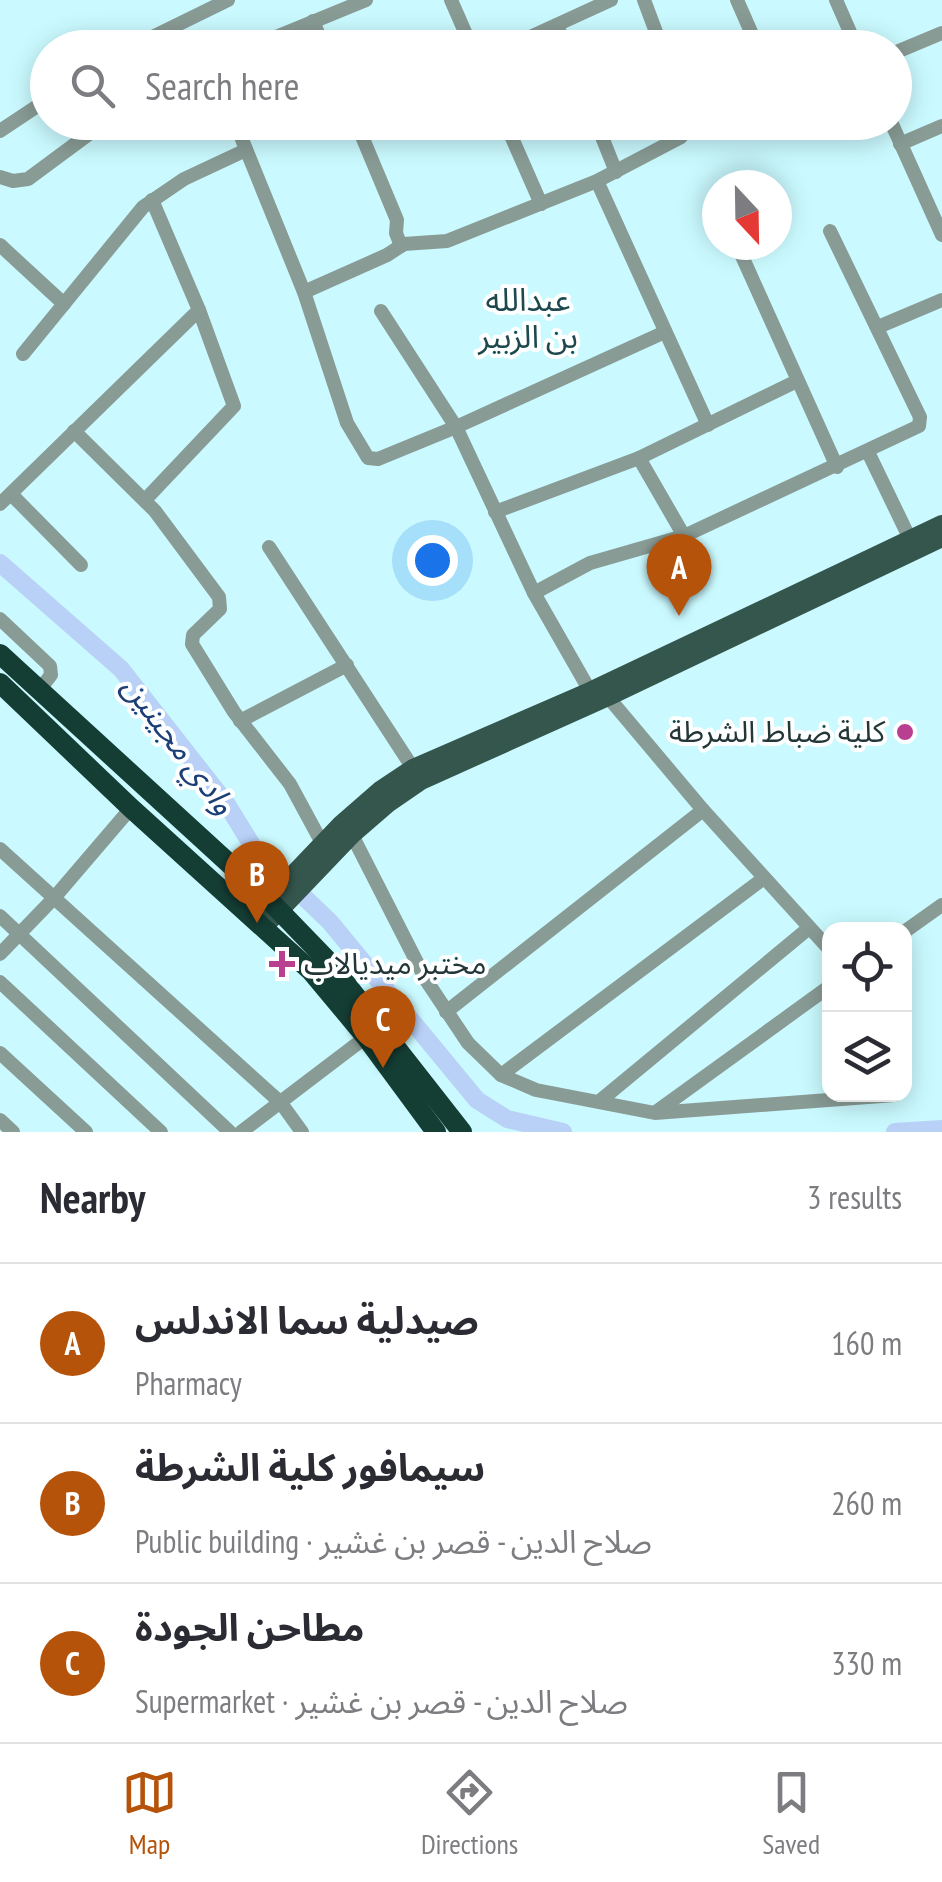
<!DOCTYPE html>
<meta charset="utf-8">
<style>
:root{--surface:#fff;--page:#f7f7f7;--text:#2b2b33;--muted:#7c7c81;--line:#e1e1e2;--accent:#b45309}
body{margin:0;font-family:"PT Sans Narrow","Noto Sans Arabic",sans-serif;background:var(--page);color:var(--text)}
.controls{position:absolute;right:30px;bottom:30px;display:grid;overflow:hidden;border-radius:20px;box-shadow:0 5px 25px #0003}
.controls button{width:90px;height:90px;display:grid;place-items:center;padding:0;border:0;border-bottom:2px solid var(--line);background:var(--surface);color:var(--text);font:50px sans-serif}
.compass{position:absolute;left:702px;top:170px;width:90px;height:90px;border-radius:50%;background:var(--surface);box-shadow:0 5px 25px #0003;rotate:158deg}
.you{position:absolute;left:432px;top:560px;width:35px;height:35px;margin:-25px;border:8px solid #fff;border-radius:50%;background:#1a73e8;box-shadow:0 0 0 15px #1a73e833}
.badge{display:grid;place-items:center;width:65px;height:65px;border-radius:50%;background:var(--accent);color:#fff;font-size:32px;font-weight:700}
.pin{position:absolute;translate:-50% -82px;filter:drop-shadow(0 2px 5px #0008)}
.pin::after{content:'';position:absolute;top:52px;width:35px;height:30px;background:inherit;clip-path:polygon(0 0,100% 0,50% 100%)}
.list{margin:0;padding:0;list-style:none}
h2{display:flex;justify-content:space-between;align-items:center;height:130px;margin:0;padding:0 40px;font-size:42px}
h2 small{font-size:32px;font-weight:400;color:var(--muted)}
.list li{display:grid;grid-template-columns:65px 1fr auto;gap:30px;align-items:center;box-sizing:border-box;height:160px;padding:0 40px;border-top:2px solid var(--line)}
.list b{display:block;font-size:38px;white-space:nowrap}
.list p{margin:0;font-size:32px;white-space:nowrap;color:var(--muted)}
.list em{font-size:32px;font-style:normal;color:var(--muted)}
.icon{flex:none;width:55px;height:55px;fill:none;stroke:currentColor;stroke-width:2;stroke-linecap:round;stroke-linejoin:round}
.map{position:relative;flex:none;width:942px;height:1132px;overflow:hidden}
.search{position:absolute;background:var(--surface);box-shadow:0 5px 25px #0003;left:30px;right:30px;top:30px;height:110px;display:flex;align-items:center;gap:25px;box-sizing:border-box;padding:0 35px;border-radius:55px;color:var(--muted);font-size:38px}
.sheet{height:610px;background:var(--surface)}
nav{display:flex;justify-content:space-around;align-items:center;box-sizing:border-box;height:140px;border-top:2px solid var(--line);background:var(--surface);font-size:28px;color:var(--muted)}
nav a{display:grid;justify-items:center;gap:5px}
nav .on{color:var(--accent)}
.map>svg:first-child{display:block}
</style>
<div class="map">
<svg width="942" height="1132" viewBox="0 0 942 1132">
<rect width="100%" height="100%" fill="#cafaff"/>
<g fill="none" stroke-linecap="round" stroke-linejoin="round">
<g stroke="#b9d1f7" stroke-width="18">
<path d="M0,563L121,669L226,803L255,850L330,922L477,1100L507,1119L563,1132"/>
<path d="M895,1132L942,1129"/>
</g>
<g stroke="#899b95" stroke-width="14">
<path d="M451,0L472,48"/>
<path d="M644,0L662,48"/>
<path d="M737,0L758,48"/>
<path d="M836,0L857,48"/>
<path d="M313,21L324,48"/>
<path d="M557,25L566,48"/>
<path d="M130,48L228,0"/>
<path d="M249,48L366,0"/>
<path d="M506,48L611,0"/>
<path d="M894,53L942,33"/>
<path d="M235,122L304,292L347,423L368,458L378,459L456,427L665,332"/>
<path d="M356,122L397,220L396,233L401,246"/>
<path d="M505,122L541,204"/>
<path d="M596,122L616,172"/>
<path d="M891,122L942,235"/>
<path d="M0,131L48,99"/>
<path d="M900,144L942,126"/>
<path d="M0,177L13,181L28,179L105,122"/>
<path d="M597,181L708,425"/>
<path d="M0,245L64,304"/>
<path d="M737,245L837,467"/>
<path d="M304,292L387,255L404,244L447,241L597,181L681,137L690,122"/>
<path d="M381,311L456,427L534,593L590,691"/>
<path d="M878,327L942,300"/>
<path d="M23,354L143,207L184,179L246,150"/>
<path d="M74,431L155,511L219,597L220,609L193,635L192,644L234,712L290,784L322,843"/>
<path d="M868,452L909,537"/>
<path d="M639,458L684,536"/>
<path d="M11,494L81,565"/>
<path d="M145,500L234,406L199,310L152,200"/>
<path d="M0,504L199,310"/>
<path d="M495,512L639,458L797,381"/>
<path d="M269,547L418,776"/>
<path d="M534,593L590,563L684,536L919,426L920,417L830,231"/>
<path d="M0,619L50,666L51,675L40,689"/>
<path d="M608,697L703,810L830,950"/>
<path d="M240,721L347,665"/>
<path d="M352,835L426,980L468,1043L501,1075L536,1090L655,1113L895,1095"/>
<path d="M0,849L281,1103L302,1132"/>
<path d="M0,916L230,1132"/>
<path d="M904,932L942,905"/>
<path d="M0,954L54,898L131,808"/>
<path d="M0,982L161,1132"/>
<path d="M446,1012L703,810"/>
<path d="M0,1053L86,1132"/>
<path d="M501,1075L764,878"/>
<path d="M601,1100L809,928"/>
<path d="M656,1112L830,986"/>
<path d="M0,1120L13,1132"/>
<path d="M241,1132L366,1037"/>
</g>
<g stroke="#35564d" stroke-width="18">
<path d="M252,917L341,824L380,790L413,768L590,691L942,524"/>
<path d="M264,927L352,835L389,803L421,781L608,697L942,538"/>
</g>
<g stroke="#143e34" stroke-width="20">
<path d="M0,654L269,900L329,962L462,1132"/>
<path d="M0,683L131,808L311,971L366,1037L436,1132"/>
</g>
</g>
<g fill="#b93f91" stroke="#fff" stroke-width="4">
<circle cx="905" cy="732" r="10"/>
<path d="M277 949h10v10h10v10h-10v10h-10v-10h-10v-10h10z"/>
</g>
<g text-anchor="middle" stroke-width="8" stroke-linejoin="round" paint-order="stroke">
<g font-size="30" fill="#233638" stroke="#fff" text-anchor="end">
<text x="885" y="742">كلية ضباط الشرطة</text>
<text x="304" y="974" text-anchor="start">مختبر ميديالاب</text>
</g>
<g font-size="32" fill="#1d494e" stroke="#fff">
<text x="528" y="311">عبدالله<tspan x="528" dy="37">بن الزبير</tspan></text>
</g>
<g font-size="32" font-style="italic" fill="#1b3f76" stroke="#fff">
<text transform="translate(179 745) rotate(53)" y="11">وادي مجينين</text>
</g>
</g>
</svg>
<div class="controls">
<button><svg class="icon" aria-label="locate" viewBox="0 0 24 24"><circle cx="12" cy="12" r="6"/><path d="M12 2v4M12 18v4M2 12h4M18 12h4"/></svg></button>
<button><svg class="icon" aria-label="layers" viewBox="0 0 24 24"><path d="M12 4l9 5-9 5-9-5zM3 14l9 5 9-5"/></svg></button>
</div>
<svg class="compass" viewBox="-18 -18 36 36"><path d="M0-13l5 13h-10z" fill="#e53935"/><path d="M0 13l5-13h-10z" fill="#7c7c81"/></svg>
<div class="you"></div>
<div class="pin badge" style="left:679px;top:616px">A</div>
<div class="pin badge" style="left:257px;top:923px">B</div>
<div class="pin badge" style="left:383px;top:1068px">C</div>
<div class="search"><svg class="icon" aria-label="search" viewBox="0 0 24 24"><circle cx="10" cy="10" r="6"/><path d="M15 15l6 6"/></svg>Search here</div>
</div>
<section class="sheet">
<h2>Nearby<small>3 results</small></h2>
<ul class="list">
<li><span class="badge">A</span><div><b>صيدلية سما الاندلس</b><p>Pharmacy</p></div><em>160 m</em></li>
<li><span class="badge">B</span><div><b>سيمافور كلية الشرطة</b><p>Public building · صلاح الدين - قصر بن غشير</p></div><em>260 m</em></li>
<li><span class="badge">C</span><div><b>مطاحن الجودة</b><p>Supermarket · صلاح الدين - قصر بن غشير</p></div><em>330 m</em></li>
</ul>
</section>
<nav>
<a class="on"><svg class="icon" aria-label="map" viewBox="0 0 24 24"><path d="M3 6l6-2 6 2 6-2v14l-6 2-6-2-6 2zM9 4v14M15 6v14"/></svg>Map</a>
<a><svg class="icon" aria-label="directions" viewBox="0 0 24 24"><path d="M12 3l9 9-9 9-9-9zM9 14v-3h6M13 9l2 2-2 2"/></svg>Directions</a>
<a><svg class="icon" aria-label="saved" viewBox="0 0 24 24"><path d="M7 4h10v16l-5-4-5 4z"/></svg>Saved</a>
</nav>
